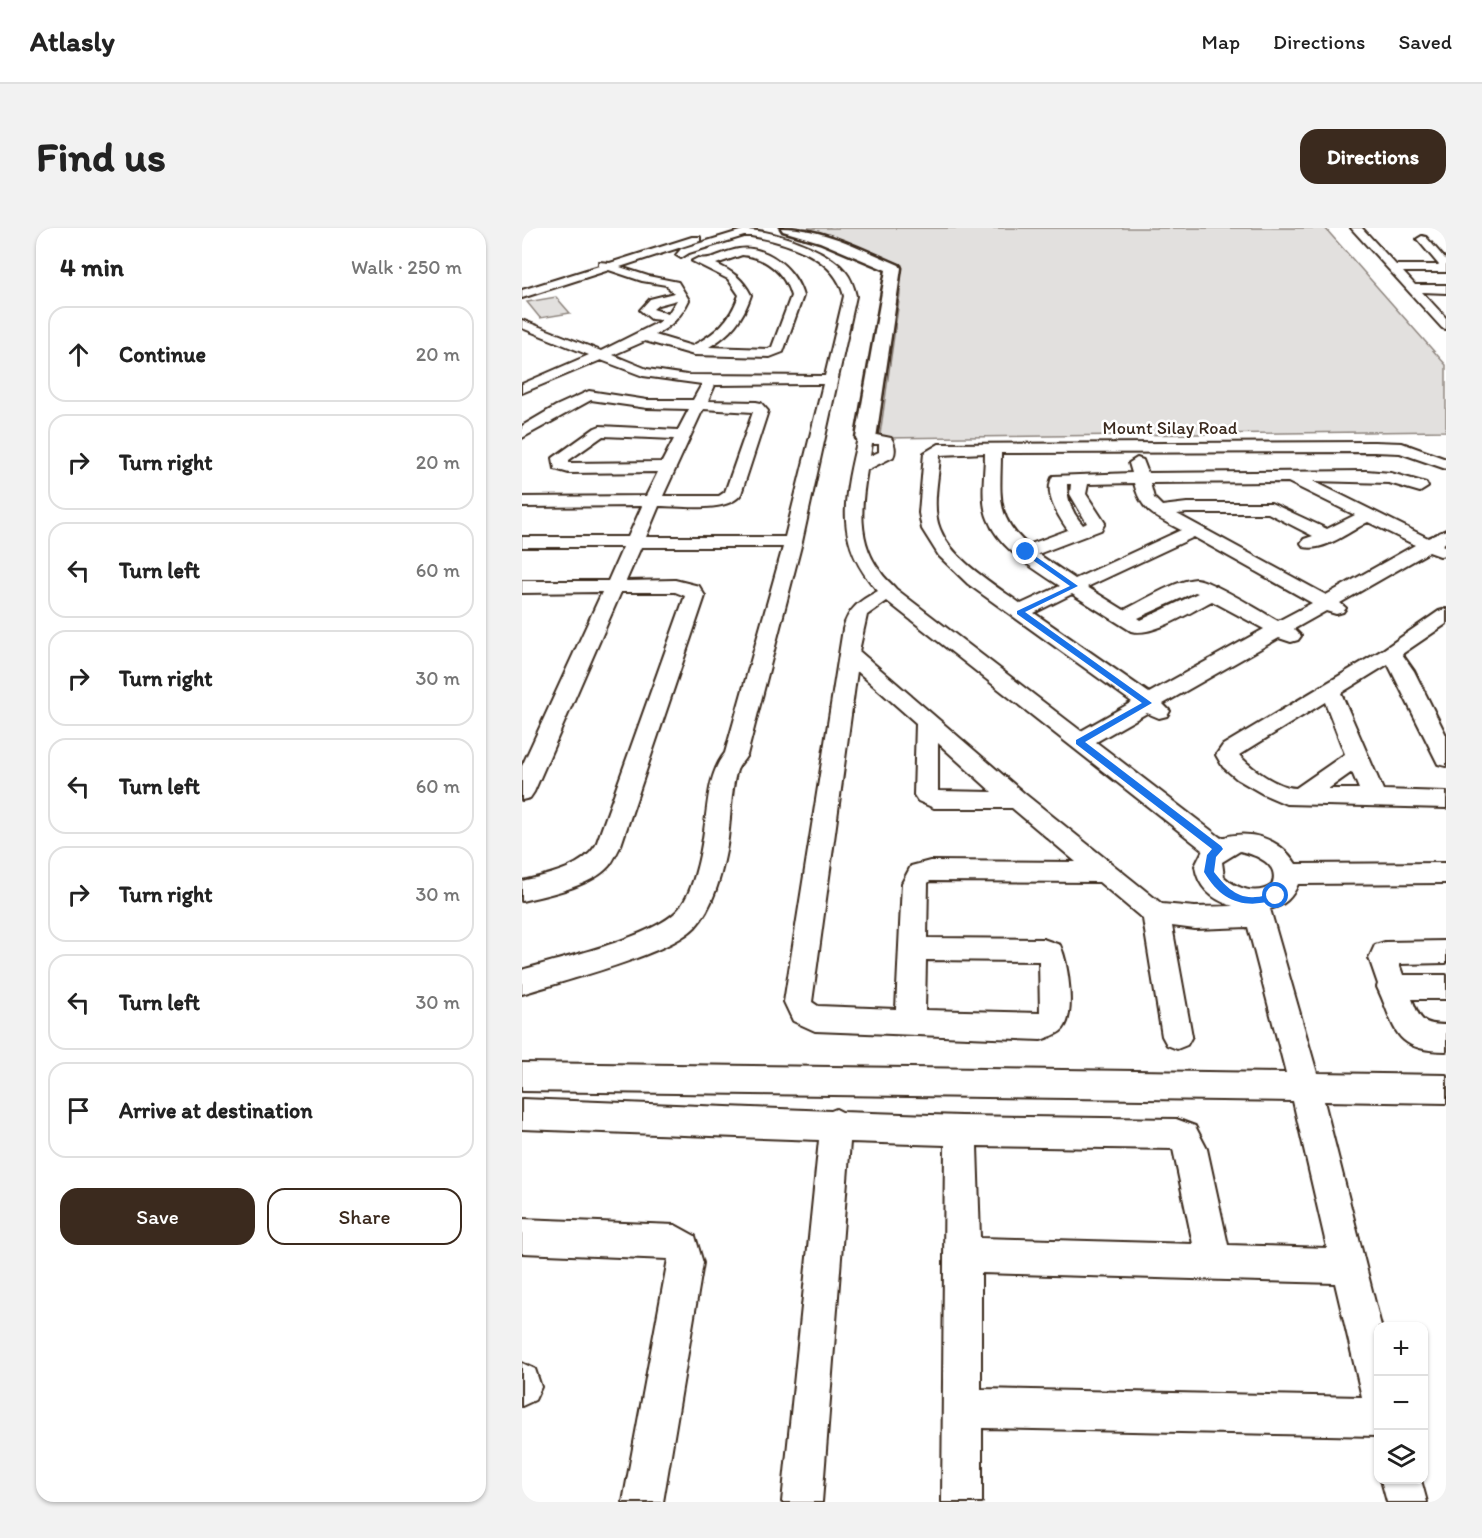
<!DOCTYPE html>
<meta charset="utf-8">
<style>
:root{--surface:#fff;--page:#f2f2f2;--text:#222;--muted:#767676;--line:#e0e0e0;--accent:#3b2a1e}
body{margin:0;font-family:Itim,sans-serif;background:var(--page);color:var(--text)}
.controls{position:absolute;right:18px;bottom:18px;display:grid;overflow:hidden;border-radius:12px;box-shadow:0 2px 4px #0004}
.controls button{width:54px;height:54px;display:grid;place-items:center;padding:0;border:0;border-bottom:2px solid var(--line);background:var(--surface);color:var(--text);font:30px sans-serif}
.stop{position:absolute;width:18px;height:18px;margin:-14px;border:4px solid #1a73e8;border-radius:50%;background:#fff}
.stop.end{background:#1a73e8;border-color:#fff;box-shadow:0 2px 6px #0008}
.list{margin:0;padding:0;list-style:none}
h2{display:flex;justify-content:space-between;align-items:center;height:78px;margin:0;padding:0 24px;font-size:26px}
h2 small{font-size:20px;font-weight:400;color:var(--muted)}
.list li{display:grid;grid-template-columns:39px 1fr auto;gap:18px;align-items:center;box-sizing:border-box;height:96px;margin:0 12px 12px;padding:0 12px;border:2px solid var(--line);border-radius:18px}
.list b{display:block;font-size:22px;white-space:nowrap}
.list em{font-size:20px;font-style:normal;color:var(--muted)}
.actions{display:flex;gap:12px;padding:18px 24px}
.actions a{flex:1;padding:14px 0;border:2px solid var(--accent);border-radius:18px;text-align:center;font-size:21px;color:var(--accent)}
.actions .main{background:var(--accent);color:#fff}
.icon{flex:none;width:33px;height:33px;fill:none;stroke:currentColor;stroke-width:2;stroke-linecap:round;stroke-linejoin:round}
.map{position:relative;flex:none;width:924px;height:1274px;overflow:hidden;border-radius:18px}
header{display:flex;align-items:center;gap:36px;box-sizing:border-box;height:84px;padding:0 30px;background:var(--surface);border-bottom:2px solid var(--line)}
header strong{font-size:28px}
nav{display:flex;gap:33px;margin-inline-start:auto;font-size:21px}
.intro{display:flex;align-items:center;justify-content:space-between;box-sizing:border-box;height:144px;padding:0 36px}
h1{margin:0;font-size:42px}
.button{padding:15px 27px;border-radius:18px;background:var(--accent);color:#fff;font-size:21px;font-weight:700}
main{display:flex;gap:36px;padding:0 36px}
aside{flex:1;background:var(--surface);border-radius:18px;box-shadow:0 2px 4px #0004}
.map>svg:first-child{display:block}
</style>
<header>
<strong>Atlasly</strong>
<nav><a>Map</a><a>Directions</a><a>Saved</a></nav>
</header>
<div class="intro"><h1>Find us</h1><a class="button">Directions</a></div>
<main>
<aside>
<h2>4 min<small>Walk · 250 m</small></h2>
<ul class="list">
<li><svg class="icon" aria-label="ahead" viewBox="0 0 24 24"><path d="M12 20V5M6 11l6-6 6 6"/></svg><div><b>Continue</b></div><em>20 m</em></li>
<li><svg class="icon" aria-label="right" viewBox="0 0 24 24"><path d="M7 20v-9h11M14 6l5 5-5 5"/></svg><div><b>Turn right</b></div><em>20 m</em></li>
<li><svg class="icon" aria-label="left" viewBox="0 0 24 24"><path d="M17 20v-9H6M10 6l-5 5 5 5"/></svg><div><b>Turn left</b></div><em>60 m</em></li>
<li><svg class="icon" aria-label="right" viewBox="0 0 24 24"><path d="M7 20v-9h11M14 6l5 5-5 5"/></svg><div><b>Turn right</b></div><em>30 m</em></li>
<li><svg class="icon" aria-label="left" viewBox="0 0 24 24"><path d="M17 20v-9H6M10 6l-5 5 5 5"/></svg><div><b>Turn left</b></div><em>60 m</em></li>
<li><svg class="icon" aria-label="right" viewBox="0 0 24 24"><path d="M7 20v-9h11M14 6l5 5-5 5"/></svg><div><b>Turn right</b></div><em>30 m</em></li>
<li><svg class="icon" aria-label="left" viewBox="0 0 24 24"><path d="M17 20v-9H6M10 6l-5 5 5 5"/></svg><div><b>Turn left</b></div><em>30 m</em></li>
<li><svg class="icon" aria-label="arrive" viewBox="0 0 24 24"><path d="M6 21V4h12l-3 4 3 4H6"/></svg><div><b>Arrive at destination</b></div></li>
</ul>
<div class="actions"><a class="main">Save</a><a>Share</a></div>
</aside>
<div class="map">
<svg width="924" height="1274" viewBox="0 0 924 1274">
<rect width="100%" height="100%" fill="#fff"/>
<filter id="ink" filterUnits="userSpaceOnUse"><feTurbulence type="fractalNoise" baseFrequency=".0167" numOctaves="2"/><feDisplacementMap in="SourceGraphic" scale="12" xChannelSelector="R" yChannelSelector="G"/><feConvolveMatrix kernelMatrix="1 2 1 2 8 2 1 2 1" color-interpolation-filters="sRGB"/></filter>
<g filter="url(#ink)">
<g fill="#e2e0de" stroke="#8e857e" stroke-width="1.5">
<path d="M281,0H803L924,137V203L362,210L358,207L378,66L380,37L310,8Z"/>
<path d="M34,69L48,85L18,90L5,74Z"/>
</g>
<g fill="none" stroke-linecap="round" stroke-linejoin="round">
<g stroke="#3b2a1e" stroke-width="4">
<g id="street">
<path d="M829,0H840L874,37H917L895,11L900,8L904,9L924,32V44H881L893,57H924V65L900,64L924,90V101L920,100Z"/>
<path d="M221,2C249,1 305,21 323,43C329,50 332,59 334,68L280,314L225,527C222,532 217,537 215,542C208,562 209,600 204,623C199,648 191,680 173,699C146,727 41,753 0,766V742C39,730 126,711 154,684C171,668 179,626 182,603C186,577 186,546 203,525L261,319H119L104,353L153,352L177,358L183,368L99,617C95,624 92,632 87,638C70,658 25,667 0,673V653C25,647 59,641 74,617L163,368L153,364H99L12,564L8,570L0,572V538L80,364L0,365V353H86L101,319H0V309H106L120,278L0,279V269L124,268L136,244L47,245L33,241L31,230L73,200L78,198L156,202L167,181L125,180L69,172L0,210V198L34,178L67,163L125,172H171L180,156L121,148L79,132L0,165V156L67,127L0,100V92L79,123L135,95L139,92L129,91L118,82L128,71L152,65L144,57L120,53L87,42L0,70V62L77,38V34L88,35L170,9H178V13L98,39L126,48L156,54L167,72C159,89 149,98 133,107L170,118C194,105 208,93 217,67L206,51L170,33L176,30C190,33 202,23 217,21C246,17 274,42 281,68L261,124L248,129L172,127L123,113L91,127L125,141L165,147L303,148L322,68C313,29 265,14 229,8H222L167,25L159,30L154,27L159,21ZM220,27C244,29 263,45 269,68L250,119L246,121L187,119C209,106 221,91 229,67C221,51 210,43 194,36ZM155,72L146,86L131,81L136,77ZM286,156H301L263,309H124L137,278C159,278 206,285 219,266L246,183L239,175L234,174L186,173L193,157ZM181,181L231,184L203,264L197,268H141ZM81,208L152,211L140,234L47,235V232Z"/>
<path d="M344,205L369,210C373,215 374,224 371,229L345,242C339,277 335,313 358,343C362,350 369,355 374,361L559,503L610,474L446,356L417,328L400,301L397,285L402,225L417,216L852,214L880,215L924,231V241L878,225L852,224L479,225C479,265 472,289 506,317L546,302C536,288 521,265 531,248L610,245L607,235L615,230L621,232L626,245L844,243L869,245L904,255L906,259L898,264L867,255L791,253L906,310L924,302V314L920,317L924,319V327L918,328L907,324L818,375L824,380L821,384L814,386L804,383L772,401L779,408L776,412L769,414L757,410L641,476L648,483L645,488L637,490L625,485L574,514L699,610C727,601 758,610 774,636L924,635V655L776,656C770,670 763,677 748,681L795,845L924,847V875L802,873L859,1098H856V1208L460,1200V1274H420L423,917L328,914L300,1274H260L297,912L0,901V871L309,883L314,881L320,884L439,888L654,891L673,898L685,921L706,1017L805,1020L771,873L0,863V835L764,845L726,699L673,701L650,698L670,808L665,817L655,821L645,817L640,808L621,691L577,654L408,653L406,655L405,710L521,711L538,717C546,734 554,786 541,801C536,807 526,809 519,812L293,803L271,793L262,774L321,401C326,381 338,372 356,363C311,315 322,268 336,210ZM350,216H357V224L348,228ZM463,225C463,246 458,272 466,291C477,321 513,341 538,358L499,376C473,357 430,332 418,301C409,280 417,249 418,227ZM766,254L833,287L805,301L749,275H665L640,278L632,270L628,255ZM612,255C619,284 634,289 659,302L553,351L516,326L579,302L583,295L564,266L566,256ZM545,256H549L548,266L565,295L561,297C550,285 545,272 545,256ZM665,285H746L791,308L782,311L779,315L782,319C802,324 828,303 846,294L893,317L804,367L655,286ZM672,309L790,375L756,393C742,385 687,351 674,351C654,352 621,373 602,382L565,359ZM673,364L676,365L619,392L616,390ZM550,366L609,403C631,409 670,383 690,373L742,401L627,465L512,385ZM365,373L681,622L673,638C676,660 691,672 711,678L673,679L640,676L503,566L337,423L345,387ZM335,443L394,495L392,567L396,573L412,580H490L554,634L408,633L389,638L380,655L374,781L296,778L290,774ZM416,515L470,564L416,563ZM718,623C734,627 759,636 750,657C735,668 715,661 702,649L700,634ZM404,732L517,733L518,785L403,782ZM455,918L651,921L671,1016L458,1010ZM459,1045L813,1055L840,1169L459,1161Z"/>
<path d="M924,381V396L880,426L892,443L924,507V538L916,536L866,436L819,465L861,562L924,564V580L764,576L741,566L715,551L701,539L694,527L701,517L862,421L917,383ZM803,474L823,526L774,560C754,559 730,541 717,527ZM830,544L837,561H806Z"/>
<path d="M924,713V735L877,736L881,747H924V771H890C898,792 900,797 924,797V823C869,823 874,798 855,759L856,756L847,730L853,717L863,714Z"/>
<path d="M0,991L153,997L173,1008L181,1035L141,1274H101L146,1031L0,1025Z"/>
<path d="M0,1135L13,1141L19,1159L13,1172L0,1178Z"/>
<path d="M859,1252H899L905,1274H865Z"/>
</g>
</g>
<g stroke="#3b2a1e" stroke-width="5">
<path id="secondary" d="M259,0C301,0 339,21 377,37L379,40L354,210L351,214H337L334,210L364,42L298,14L261,3Z"/>
</g>
<use href="#street" fill="#fff" fill-rule="evenodd"/>
<use href="#secondary" fill="#fff" fill-rule="evenodd"/>
</g>
</g>
<path fill="#1a73e8" d="M502,323H506L556,358L503,384L630,475L563,514L699,618L701,621L694,629L692,644C702,657 715,671 733,669C742,669 749,664 758,665V671C724,681 701,676 682,644L685,627L690,621L554,516V512L620,475L495,386V383L548,358L502,326Z"/>
<g text-anchor="middle" stroke-width="5" stroke-linejoin="round" paint-order="stroke">
<g font-size="18" fill="#3b2a1e" stroke="#fff">
<text x="648" y="206">Mount Silay Road</text>
</g>
</g>
</svg>
<div class="controls">
<button>+</button>
<button>−</button>
<button><svg class="icon" aria-label="layers" viewBox="0 0 24 24"><path d="M12 4l9 5-9 5-9-5zM3 14l9 5 9-5"/></svg></button>
</div>
<div class="stop" style="left:754px;top:668px"></div>
<div class="stop end" style="left:504px;top:324px"></div>
</div>
</main>
